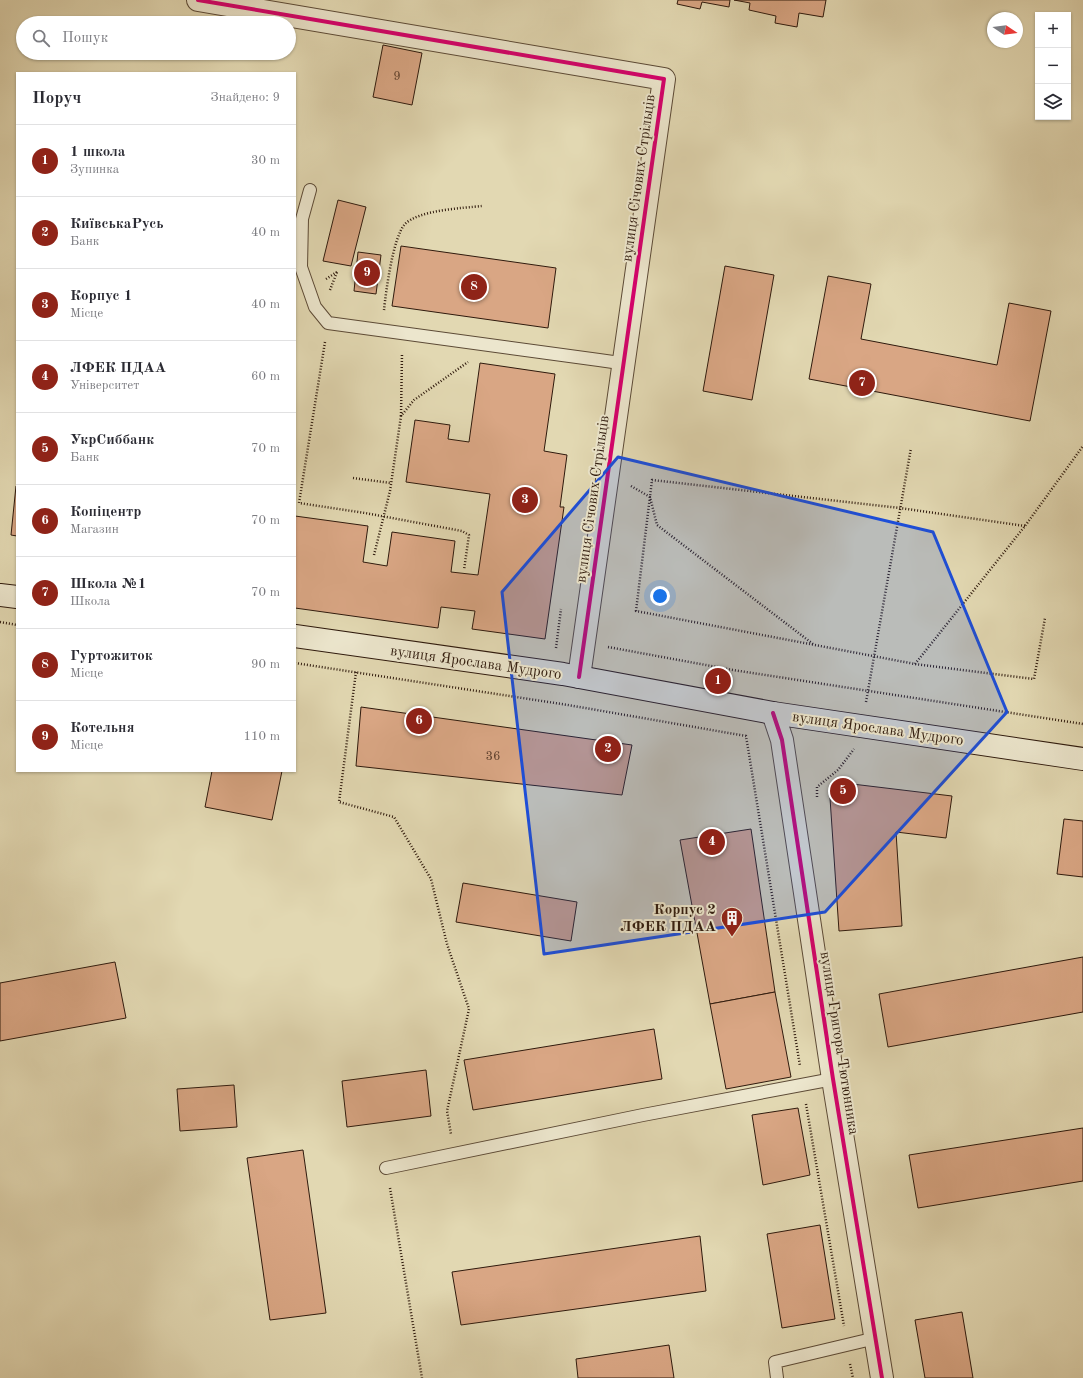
<!DOCTYPE html>
<html lang="uk">
<meta charset="utf-8">
<style>
:root{--surface:#fff;--page:#f2f2f3;--text:#2b2b33;--muted:#7c7c81;--line:#e1e1e2;--accent:#8f2418}
body{margin:0;font-family:"Old Standard TT",serif;background:var(--page);color:var(--text)}
.controls{position:absolute;right:12px;top:12px;display:grid;overflow:hidden;border-radius:0px;box-shadow:0 1px 3px #0004}
.controls button{width:36px;height:36px;display:grid;place-items:center;padding:0;border:0;border-bottom:1px solid var(--line);background:var(--surface);color:var(--text);font:20px sans-serif}
.compass{position:absolute;left:987px;top:12px;width:36px;height:36px;border-radius:50%;background:var(--surface);box-shadow:0 1px 3px #0004;rotate:103deg}
.you{position:absolute;left:660px;top:596px;width:14px;height:14px;margin:-10px;border:3px solid #fff;border-radius:50%;background:#1a73e8;box-shadow:0 0 0 6px #1a73e833}
.badge{display:grid;place-items:center;width:26px;height:26px;border-radius:50%;background:var(--accent);color:#fff;font-size:13px;font-weight:700}
.pin{position:absolute;translate:-50% -50%;border:2px solid #fff;box-shadow:0 1px 4px #0006}
.list{margin:0;padding:0;list-style:none}
h2{display:flex;justify-content:space-between;align-items:center;height:52px;margin:0;padding:0 16px;font-size:17px}
h2 small{font-size:13px;font-weight:400;color:var(--muted)}
.list li{display:grid;grid-template-columns:26px 1fr auto;gap:12px;align-items:center;box-sizing:border-box;height:72px;padding:0 16px;border-top:1px solid var(--line)}
.list b{display:block;font-size:15px;white-space:nowrap}
.list p{margin:0;font-size:13px;white-space:nowrap;color:var(--muted)}
.list em{font-size:13px;font-style:normal;color:var(--muted)}
.icon{flex:none;width:22px;height:22px;fill:none;stroke:currentColor;stroke-width:2;stroke-linecap:round;stroke-linejoin:round}
.map{position:relative;flex:none;width:1083px;height:1378px;overflow:hidden}
.search{position:absolute;background:var(--surface);box-shadow:0 1px 3px #0004;left:16px;top:16px;width:280px;height:44px;display:flex;align-items:center;gap:10px;box-sizing:border-box;padding:0 14px;border-radius:22px;color:var(--muted);font-size:15px}
.panel{position:absolute;background:var(--surface);box-shadow:0 1px 3px #0004;left:16px;top:72px;width:280px;height:700px;border-radius:0px}
.map>svg:first-child{display:block}
</style>
<div class="map">
<svg width="1083" height="1378" viewBox="0 0 1083 1378">
<rect width="100%" height="100%" fill="#e2d8b2"/>
<filter id="stains"><feTurbulence type="fractalNoise" baseFrequency=".005" numOctaves="4"/><feColorMatrix values="0 0 0 0 .2 0 0 0 0 .09 0 0 0 0 .02 0 0 0 .5 -.17"/></filter>
<radialGradient id="worn" r=".72"><stop offset=".6" stop-color="#630" stop-opacity="0"/><stop offset="1" stop-color="#630" stop-opacity=".3"/></radialGradient>
<g fill="#d9a684" stroke="#2f1a0d">
<path d="M678,0H730L729,7L702,2L700,9L677,4Z"/>
<path d="M734,0H826L823,17L799,13L797,27L775,23L776,16L749,10L750,3Z"/>
<path d="M383,45L422,53L412,105L373,97Z"/>
<path d="M338,200L366,207L351,266L323,261Z"/>
<path d="M401,246L556,268L548,328L392,306Z"/>
<path d="M358,252L381,255L376,294L354,291Z"/>
<path d="M725,266L774,275L752,400L703,391Z"/>
<path d="M828,276L871,284L861,339L997,365L1009,303L1051,311L1030,421L809,379Z"/>
<path d="M480,363L555,374L544,451L567,455L560,507H564L545,639L472,629L475,611L441,607L438,628L295,608V516L368,526L363,562L387,566L392,532L455,541L451,572L478,575L490,494L406,482L415,420L450,425L448,439L469,442Z"/>
<path d="M16,486H17V536L11,535Z"/>
<path d="M361,707L632,745L622,795L356,766Z"/>
<path d="M212,771H282L272,820L205,807Z"/>
<path d="M844,783L952,796L946,838L896,832L902,926L839,931L830,798L837,785Z"/>
<path d="M1064,819L1083,821V877L1057,874Z"/>
<path d="M751,829L775,992L710,1004L680,840Z"/>
<path d="M463,883L577,902L571,941L456,922Z"/>
<path d="M1083,957V1012L888,1047L879,994Z"/>
<path d="M115,962L126,1018L0,1041V983Z"/>
<path d="M775,992L791,1077L726,1089L710,1004Z"/>
<path d="M654,1029L662,1079L473,1110L464,1060Z"/>
<path d="M426,1070L431,1116L347,1127L342,1081Z"/>
<path d="M234,1085L237,1127L180,1131L177,1089Z"/>
<path d="M798,1108L810,1175L763,1185L752,1115Z"/>
<path d="M1083,1128V1181L918,1208L909,1155Z"/>
<path d="M303,1150L326,1313L270,1320L247,1158Z"/>
<path d="M820,1225L835,1319L782,1328L767,1234Z"/>
<path d="M700,1236L706,1291L461,1325L452,1272Z"/>
<path d="M962,1312L973,1378H925L915,1320Z"/>
<path d="M669,1345L674,1378H578L576,1359Z"/>
</g>
<g fill="none" stroke-linecap="round" stroke-linejoin="round">
<g stroke="#5c4a36" stroke-width="14">
<g id="lane">
<path d="M310,190L302,219L301,267L315,307L328,323L599,360L613,362L624,361"/>
<path d="M386,1168L643,1115L833,1079"/>
<path d="M777,1378L775,1362L876,1338"/>
</g>
</g>
<g stroke="#5c4a36" stroke-width="24">
<g id="street">
<path d="M198,0L664,79L579,677"/>
<path d="M773,713L782,740L833,1079L882,1378"/>
</g>
</g>
<g stroke="#2f1a0d" stroke-width="24">
<g id="secondary">
<path d="M0,595L17,597"/>
<path d="M295,636L563,674L773,713L1083,759"/>
</g>
</g>
<g stroke="#2f1a0d" stroke-width="2.5" stroke-dasharray="1 2" stroke-linecap="butt">
<path d="M326,279L337,272"/>
<path d="M330,290L337,272"/>
<path d="M384,310C386,291 393,237 405,224C419,210 463,208 482,206"/>
<path d="M325,342L299,503L365,513L462,531L469,535L464,570"/>
<path d="M401,416L402,353"/>
<path d="M353,478L391,483"/>
<path d="M631,486L650,497L657,525L813,644"/>
<path d="M1025,526L900,508L652,480L636,611L915,664L1034,679L1045,618"/>
<path d="M374,555L390,491L401,416L414,400L468,362"/>
<path d="M0,622L17,625"/>
<path d="M608,647L733,670L1083,724"/>
<path d="M556,648L561,609"/>
<path d="M295,663L568,705L746,736L800,1066"/>
<path d="M915,664L1025,526L1083,446"/>
<path d="M356,672L339,802L394,817L431,879L447,944L469,1009L447,1111L451,1134"/>
<path d="M866,702L911,448"/>
<path d="M817,797V787L838,770L854,749"/>
<path d="M806,1104L844,1326"/>
<path d="M390,1188L422,1378"/>
<path d="M850,1364L853,1378"/>
</g>
<use href="#lane" stroke="#ece6cd" stroke-width="12"/>
<use href="#street" stroke="#ece6cd" stroke-width="22"/>
<use href="#secondary" stroke="#ece6cd" stroke-width="22"/>
<g stroke="#ece6cd" stroke-width="6">
<g id="cycleway">
<path d="M198,0L664,79L579,677"/>
<path d="M773,713L782,740L833,1079L882,1378"/>
</g>
</g>
<use href="#cycleway" stroke="#d6006c" stroke-width="4"/>
</g>
<path fill="#1d4ed8" fill-opacity="0.2" stroke="#1d4ed8" stroke-width="3" stroke-linejoin="round" d="M618,457L933,532L1007,712L825,912L544,954L502,592Z"/>
<defs>
<g id="building-pin" transform="scale(1.15)"><path d="M0 17L-7.5 6A9.5 9.5 0 1 1 7.5 6Z" fill="#8f2418" stroke="#ece6cd"/><path d="M-4-6H4V6H1V3H-1V6H-4ZM-2.5-4.3h1.7v1.8h-1.7ZM.8-4.3h1.7v1.8H.8ZM-2.5-1h1.7V.8h-1.7ZM.8-1h1.7V.8H.8Z" fill="#fff"/></g>
</defs>
<g fill-rule="evenodd">
<use href="#building-pin" x="732" y="918"/>
</g>
<g text-anchor="middle" stroke-width="4" stroke-linejoin="round" paint-order="stroke">
<g font-size="13" fill="#5a3d2b">
<text x="397" y="80">9</text>
<text x="493" y="760">36</text>
</g>
<g font-size="15" fill="#2f1a0d" stroke="#ece6cd">
<text transform="translate(638 178) rotate(-82)" y="5">вулиця Січових Стрільців</text>
<text transform="translate(592 499) rotate(-82)" y="5">вулиця Січових Стрільців</text>
<text transform="translate(476 662) rotate(8)" y="5">вулиця Ярослава Мудрого</text>
<text transform="translate(878 728) rotate(8)" y="5">вулиця Ярослава Мудрого</text>
<text transform="translate(840 1043) rotate(81)" y="5">вулиця Григора Тютюнника</text>
</g>
<g font-size="15" font-weight="bold" fill="#2f1a0d" stroke="#ece6cd" text-anchor="end">
<text x="716" y="914">Корпус 2<tspan x="716" dy="17">ЛФЕК ПДАА</tspan></text>
</g>
</g>
<rect width="100%" height="100%" filter="url(#stains)"/>
<rect width="100%" height="100%" fill="url(#worn)"/>
</svg>
<div class="controls">
<button>+</button>
<button>−</button>
<button><svg class="icon" aria-label="layers" viewBox="0 0 24 24"><path d="M12 4l9 5-9 5-9-5zM3 14l9 5 9-5"/></svg></button>
</div>
<svg class="compass" viewBox="-18 -18 36 36"><path d="M0-13l5 13h-10z" fill="#e53935"/><path d="M0 13l5-13h-10z" fill="#7c7c81"/></svg>
<div class="you"></div>
<div class="pin badge" style="left:718px;top:681px">1</div>
<div class="pin badge" style="left:608px;top:749px">2</div>
<div class="pin badge" style="left:525px;top:500px">3</div>
<div class="pin badge" style="left:712px;top:842px">4</div>
<div class="pin badge" style="left:843px;top:791px">5</div>
<div class="pin badge" style="left:419px;top:721px">6</div>
<div class="pin badge" style="left:862px;top:383px">7</div>
<div class="pin badge" style="left:474px;top:287px">8</div>
<div class="pin badge" style="left:367px;top:273px">9</div>
<div class="search"><svg class="icon" aria-label="search" viewBox="0 0 24 24"><circle cx="10" cy="10" r="6"/><path d="M15 15l6 6"/></svg>Пошук</div>
<section class="panel">
<h2>Поруч<small>Знайдено: 9</small></h2>
<ul class="list">
<li><span class="badge">1</span><div><b>1 школа</b><p>Зупинка</p></div><em>30 m</em></li>
<li><span class="badge">2</span><div><b>КиївськаРусь</b><p>Банк</p></div><em>40 m</em></li>
<li><span class="badge">3</span><div><b>Корпус 1</b><p>Місце</p></div><em>40 m</em></li>
<li><span class="badge">4</span><div><b>ЛФЕК ПДАА</b><p>Університет</p></div><em>60 m</em></li>
<li><span class="badge">5</span><div><b>УкрСиббанк</b><p>Банк</p></div><em>70 m</em></li>
<li><span class="badge">6</span><div><b>Копіцентр</b><p>Магазин</p></div><em>70 m</em></li>
<li><span class="badge">7</span><div><b>Школа №1</b><p>Школа</p></div><em>70 m</em></li>
<li><span class="badge">8</span><div><b>Гуртожиток</b><p>Місце</p></div><em>90 m</em></li>
<li><span class="badge">9</span><div><b>Котельня</b><p>Місце</p></div><em>110 m</em></li>
</ul>
</section>
</div>
